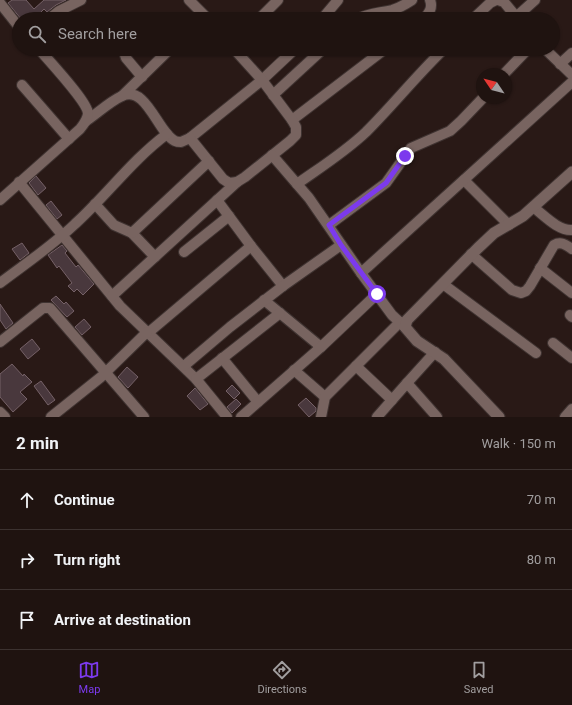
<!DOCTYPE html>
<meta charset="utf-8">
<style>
:root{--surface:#1f1310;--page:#271c19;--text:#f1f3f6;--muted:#a19e9f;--line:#3c3230;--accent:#7c3aed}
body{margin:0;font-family:Roboto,sans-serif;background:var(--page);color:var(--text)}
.compass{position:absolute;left:476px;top:68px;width:36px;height:36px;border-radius:50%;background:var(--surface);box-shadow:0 1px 3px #0004;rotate:305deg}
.stop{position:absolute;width:12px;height:12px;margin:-9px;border:3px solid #7c3aed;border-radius:50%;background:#fff}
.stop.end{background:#7c3aed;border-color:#fff;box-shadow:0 1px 4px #0008}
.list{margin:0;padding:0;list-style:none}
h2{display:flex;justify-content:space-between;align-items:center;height:52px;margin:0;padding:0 16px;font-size:17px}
h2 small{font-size:13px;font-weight:400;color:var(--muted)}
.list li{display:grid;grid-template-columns:26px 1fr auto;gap:12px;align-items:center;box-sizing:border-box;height:60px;padding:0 16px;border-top:1px solid var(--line)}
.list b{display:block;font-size:15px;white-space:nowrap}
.list em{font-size:13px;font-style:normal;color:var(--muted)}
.icon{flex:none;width:22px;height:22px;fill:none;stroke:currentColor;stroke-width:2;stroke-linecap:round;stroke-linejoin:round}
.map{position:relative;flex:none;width:572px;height:417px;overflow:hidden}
.search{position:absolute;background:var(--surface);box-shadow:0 1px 3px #0004;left:12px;right:12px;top:12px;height:44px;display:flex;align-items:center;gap:10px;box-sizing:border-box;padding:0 14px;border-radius:22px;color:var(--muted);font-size:15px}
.sheet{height:232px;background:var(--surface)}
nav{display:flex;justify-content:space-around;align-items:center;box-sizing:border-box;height:56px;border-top:1px solid var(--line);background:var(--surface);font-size:11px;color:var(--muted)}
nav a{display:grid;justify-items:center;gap:2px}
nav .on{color:var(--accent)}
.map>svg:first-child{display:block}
</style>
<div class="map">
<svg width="572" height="417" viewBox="0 0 572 417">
<rect width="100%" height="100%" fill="#291916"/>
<g fill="#49383d" stroke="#756167">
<path d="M12,0H26L34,9L44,0H66L56,5L47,12L44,9L34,19H21L8,3Z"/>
<path d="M36,176L46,188L38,195L29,183Z"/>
<path d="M51,201L62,215L57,219L46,205Z"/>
<path d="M22,243L29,253L20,260L12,249Z"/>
<path d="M62,245L67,251L65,253L76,267L78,265L94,284L83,295L77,289L74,292L68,286L72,283L59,266L57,268L48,255Z"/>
<path d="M56,296L64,304L66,302L74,311L67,317L51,300Z"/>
<path d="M0,304L13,323L6,329L0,320Z"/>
<path d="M84,319L91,327L82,335L75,327Z"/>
<path d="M32,339L40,349L28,359L20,349Z"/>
<path d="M12,364L23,376L24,374L32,382L20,392L27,399L13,412L0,397V374Z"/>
<path d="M127,367L138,377L128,388L118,377Z"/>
<path d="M41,381L55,400L48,405L34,386Z"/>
<path d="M232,385L240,393L234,399L226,391Z"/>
<path d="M195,388L208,404L200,410L187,396Z"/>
<path d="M306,398L316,408V411L309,417L298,405Z"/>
<path d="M236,399L241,404L232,413L227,407Z"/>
</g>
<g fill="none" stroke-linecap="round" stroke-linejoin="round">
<g stroke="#3f3331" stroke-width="12">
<g id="minor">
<path d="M189,0L208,19"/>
<path d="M498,0L504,2L518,19"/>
<path d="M0,3L19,27"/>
<path d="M516,17L535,0"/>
<path d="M49,19L59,11L81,0"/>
<path d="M259,19L278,0"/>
<path d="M322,19L338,0"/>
<path d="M357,19C369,13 380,13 392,10C399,8 406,4 412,0"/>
<path d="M424,19C429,13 433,8 430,0"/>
<path d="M473,19L490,3L496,0"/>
<path d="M126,49L125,55L126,58L142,77"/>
<path d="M545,49L572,75"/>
<path d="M560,64L572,53"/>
<path d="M504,74L528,49"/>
<path d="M22,85L69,139"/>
<path d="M273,95L323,49"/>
<path d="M122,96L170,49"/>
<path d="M292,120L385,49"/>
<path d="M86,121C98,113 109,102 122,96C146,84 158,133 175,141C177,142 179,142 181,142L190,138L262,80L295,49"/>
<path d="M190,138L223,179L229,183L237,182L245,177L290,141L296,135V127L292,120L262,80L234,49"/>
<path d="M272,155L309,198L361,273L392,315L405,327"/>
<path d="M464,180L509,225"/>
<path d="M19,182L120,306L196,379L227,417"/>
<path d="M297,184C321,167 345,152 366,132C393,105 417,75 444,49"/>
<path d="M0,200L80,129C84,124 88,119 88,113C87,101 48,60 39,49"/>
<path d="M217,200L251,246L283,286"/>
<path d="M95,204L114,225L132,233L155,257"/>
<path d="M533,207C544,215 558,231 572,230"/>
<path d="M329,225L386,183L411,148L450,131L461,121L483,98"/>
<path d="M132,233L209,161"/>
<path d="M184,252L229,216"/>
<path d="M471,254L512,290L521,293L526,291L530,286L554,245C561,241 566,245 572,249"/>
<path d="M540,268L572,293"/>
<path d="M361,273L572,82"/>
<path d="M0,283C25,264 52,246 75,224C107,195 132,160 167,134"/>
<path d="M443,284L536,353"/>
<path d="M112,296L237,182"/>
<path d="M264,300L321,347"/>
<path d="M570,315L572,317"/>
<path d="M148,333L251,246"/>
<path d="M0,342L43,308H50L144,417"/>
<path d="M553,343L572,358"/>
<path d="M222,358L258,402"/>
<path d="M184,366L230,327L283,286L341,245"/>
<path d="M356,366L392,400"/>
<path d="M294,370L325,397"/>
<path d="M196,379L280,313"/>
<path d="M407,383L437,417"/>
<path d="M0,412L5,417"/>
<path d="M51,417L101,377L147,332"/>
<path d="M241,417L321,347L377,294"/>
<path d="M321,417L325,397L400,322"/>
<path d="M377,417L407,383L435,352"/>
<path d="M565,417L572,409"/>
</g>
</g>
<g stroke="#3f3331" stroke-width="13">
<path id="tertiary" d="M499,417L444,359L417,341L405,327L407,320L478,248L494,233L523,216L572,172"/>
</g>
<use href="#minor" stroke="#786460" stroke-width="10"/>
<use href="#tertiary" stroke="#786460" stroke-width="11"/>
</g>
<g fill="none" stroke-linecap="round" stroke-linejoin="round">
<path stroke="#7c3aed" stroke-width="5" d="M377,294L341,245L329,225L386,183L405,156"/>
</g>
</svg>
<svg class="compass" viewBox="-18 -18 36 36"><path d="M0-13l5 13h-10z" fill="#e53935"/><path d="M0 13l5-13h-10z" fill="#a19e9f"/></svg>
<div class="stop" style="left:377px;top:294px"></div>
<div class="stop end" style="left:405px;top:156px"></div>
<div class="search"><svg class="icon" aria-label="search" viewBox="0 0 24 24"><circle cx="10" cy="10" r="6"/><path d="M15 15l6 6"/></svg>Search here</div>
</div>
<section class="sheet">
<h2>2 min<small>Walk · 150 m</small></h2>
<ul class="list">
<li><svg class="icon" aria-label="ahead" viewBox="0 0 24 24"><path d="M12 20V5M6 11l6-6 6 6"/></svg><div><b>Continue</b></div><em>70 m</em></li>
<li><svg class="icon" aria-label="right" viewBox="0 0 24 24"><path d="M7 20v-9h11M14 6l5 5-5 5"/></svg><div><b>Turn right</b></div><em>80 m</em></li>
<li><svg class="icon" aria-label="arrive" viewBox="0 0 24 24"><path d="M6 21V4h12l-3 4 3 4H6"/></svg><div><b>Arrive at destination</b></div></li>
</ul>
</section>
<nav>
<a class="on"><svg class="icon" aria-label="map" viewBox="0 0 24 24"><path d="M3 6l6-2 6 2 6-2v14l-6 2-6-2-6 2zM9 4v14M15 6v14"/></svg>Map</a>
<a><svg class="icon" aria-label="directions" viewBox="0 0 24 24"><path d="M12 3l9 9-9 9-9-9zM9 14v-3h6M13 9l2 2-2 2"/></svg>Directions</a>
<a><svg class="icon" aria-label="saved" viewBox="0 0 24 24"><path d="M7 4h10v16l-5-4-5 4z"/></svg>Saved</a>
</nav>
